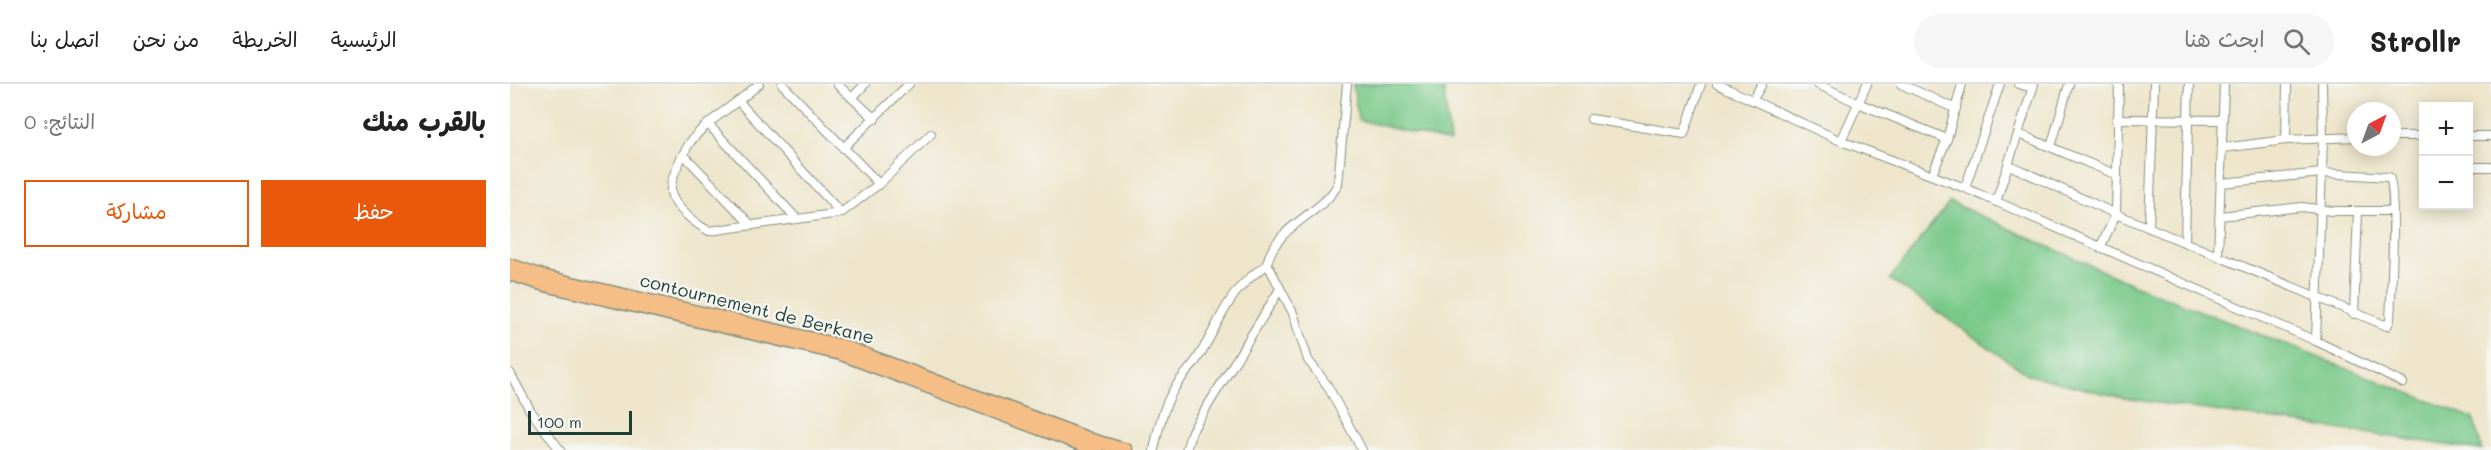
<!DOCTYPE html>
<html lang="ar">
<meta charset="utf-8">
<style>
:root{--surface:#fff;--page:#f6f6f6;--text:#222;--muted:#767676;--line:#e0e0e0;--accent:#ea580c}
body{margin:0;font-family:Mali,"Playpen Sans Arabic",sans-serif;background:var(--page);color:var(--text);direction:rtl}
.controls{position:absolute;right:18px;top:18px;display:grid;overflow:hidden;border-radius:0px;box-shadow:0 3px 15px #0003}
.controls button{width:54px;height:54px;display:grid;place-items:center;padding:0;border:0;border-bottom:2px solid var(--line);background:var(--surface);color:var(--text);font:30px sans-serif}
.compass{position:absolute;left:1837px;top:18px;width:54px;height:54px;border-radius:50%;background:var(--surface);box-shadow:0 3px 15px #0003;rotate:41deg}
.scale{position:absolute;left:18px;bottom:15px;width:104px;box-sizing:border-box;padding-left:6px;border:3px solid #1f3d34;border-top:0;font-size:16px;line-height:21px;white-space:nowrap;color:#1f3d34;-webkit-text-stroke:4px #f6f6f2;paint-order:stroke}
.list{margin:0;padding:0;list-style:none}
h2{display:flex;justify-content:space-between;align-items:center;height:78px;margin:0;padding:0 24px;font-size:26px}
h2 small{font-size:20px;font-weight:400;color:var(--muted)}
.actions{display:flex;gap:12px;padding:18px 24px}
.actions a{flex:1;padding:14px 0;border:2px solid var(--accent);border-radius:0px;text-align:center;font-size:21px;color:var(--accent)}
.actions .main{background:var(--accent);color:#fff}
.icon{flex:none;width:33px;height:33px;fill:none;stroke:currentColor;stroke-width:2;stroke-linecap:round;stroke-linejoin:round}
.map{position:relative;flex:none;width:1981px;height:366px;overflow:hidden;direction:ltr}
header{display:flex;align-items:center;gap:36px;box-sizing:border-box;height:84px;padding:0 30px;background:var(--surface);border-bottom:2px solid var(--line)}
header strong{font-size:28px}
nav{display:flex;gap:33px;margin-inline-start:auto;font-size:21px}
.search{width:420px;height:54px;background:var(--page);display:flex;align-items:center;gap:15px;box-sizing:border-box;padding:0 21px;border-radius:33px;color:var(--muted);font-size:22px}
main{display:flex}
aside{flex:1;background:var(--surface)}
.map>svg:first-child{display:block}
</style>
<header>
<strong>Strollr</strong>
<div class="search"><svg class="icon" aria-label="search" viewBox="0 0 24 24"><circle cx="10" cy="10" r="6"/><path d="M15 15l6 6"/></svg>ابحث هنا</div>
<nav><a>الرئيسية</a><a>الخريطة</a><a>من نحن</a><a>اتصل بنا</a></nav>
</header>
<main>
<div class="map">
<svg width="1981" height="366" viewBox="0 0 1981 366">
<rect width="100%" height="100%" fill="#f6f6f2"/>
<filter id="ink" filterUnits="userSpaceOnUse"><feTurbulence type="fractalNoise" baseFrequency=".0167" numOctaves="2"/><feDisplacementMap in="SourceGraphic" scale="12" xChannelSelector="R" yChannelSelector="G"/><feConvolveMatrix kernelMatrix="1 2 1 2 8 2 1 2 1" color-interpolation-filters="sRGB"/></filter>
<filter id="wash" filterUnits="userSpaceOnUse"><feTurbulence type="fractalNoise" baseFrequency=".008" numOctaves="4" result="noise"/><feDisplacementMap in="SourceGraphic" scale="24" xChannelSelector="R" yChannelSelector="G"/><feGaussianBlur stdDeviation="1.35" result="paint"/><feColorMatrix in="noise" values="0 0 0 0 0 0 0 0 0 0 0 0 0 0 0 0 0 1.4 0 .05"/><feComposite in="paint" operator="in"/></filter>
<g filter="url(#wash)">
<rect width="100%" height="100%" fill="#eee5ca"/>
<g fill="#79c989" stroke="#4c835e" stroke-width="1.5">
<path d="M843,0H933L940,58L848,36Z"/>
<path d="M1440,118L1624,201L1963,334L1972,366L1613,314L1519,291L1380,195Z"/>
</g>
</g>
<g filter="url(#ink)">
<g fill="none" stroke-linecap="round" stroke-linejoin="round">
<g stroke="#86917f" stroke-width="10">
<g id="minor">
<path d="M249,0C229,18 206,31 187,50C177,60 156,98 162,112C167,125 187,141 199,147L331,129L369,100L421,50"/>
<path d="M272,0L369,100"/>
<path d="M327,0L365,35"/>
<path d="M837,0L828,100C814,129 767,140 757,179L783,229L798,276L817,301L852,366"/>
<path d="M1207,0L1331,57L1455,104L1806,257L1893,299"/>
<path d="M1307,0L1348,19L1437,55"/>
<path d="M1391,0L1446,25"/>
<path d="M1508,0L1523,4"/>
<path d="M342,14L355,0"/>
<path d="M1243,15L1252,0"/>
<path d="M229,18L331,129"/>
<path d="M1081,35L1174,50L1191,0"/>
<path d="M1607,35L1712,36"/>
<path d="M198,40L287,135"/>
<path d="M1509,50L1607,91"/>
<path d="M1882,52H1914"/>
<path d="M1958,52H1981"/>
<path d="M1776,56L1777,0"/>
<path d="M1331,57L1357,0"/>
<path d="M1541,63L1559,0"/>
<path d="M333,64L399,0"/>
<path d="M1712,64L1776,56L1846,53"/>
<path d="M173,70L241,141"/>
<path d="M1499,81L1606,130L1877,242L1880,236C1881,216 1887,102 1879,93L1812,89L1711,99"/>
<path d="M1958,83H1981"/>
<path d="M1422,91L1437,55L1452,0"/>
<path d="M1455,104L1490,0"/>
<path d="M1486,118L1524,0"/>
<path d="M1710,132L1792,123L1822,127H1883"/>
<path d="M1639,144L1644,0"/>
<path d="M1675,157L1679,0"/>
<path d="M1590,164L1606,130L1609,0"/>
<path d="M1708,172L1714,0"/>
<path d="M1844,230L1848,128"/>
<path d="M1806,257L1813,54L1812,0"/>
<path d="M0,289L20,326L50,366"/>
<path d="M644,366C648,345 653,323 664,305C671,293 682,284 689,272C713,234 716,207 757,181"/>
<path d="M676,366L682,347L770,205"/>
</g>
</g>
<g stroke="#86917f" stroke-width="15">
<g id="trunk">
<path d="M0,181L36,193L333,262L585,357L616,366"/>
<path d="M0,190L35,201L331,270L586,366"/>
</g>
</g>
<use href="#minor" stroke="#fff" stroke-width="8"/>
<use href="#trunk" stroke="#f6be87" stroke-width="12"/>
</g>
</g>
<g text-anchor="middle" stroke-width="4.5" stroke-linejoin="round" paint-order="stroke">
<g font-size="18" fill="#1f3d34" stroke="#f6f6f2">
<text transform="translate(247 225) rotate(14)" y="6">contournement de Berkane</text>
</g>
</g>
</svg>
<div class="controls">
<button>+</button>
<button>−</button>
</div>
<svg class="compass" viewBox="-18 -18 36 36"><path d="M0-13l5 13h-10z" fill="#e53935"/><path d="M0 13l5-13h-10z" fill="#767676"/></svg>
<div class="scale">100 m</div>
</div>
<aside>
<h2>بالقرب منك<small>النتائج: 0</small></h2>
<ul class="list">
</ul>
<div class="actions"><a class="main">حفظ</a><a>مشاركة</a></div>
</aside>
</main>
